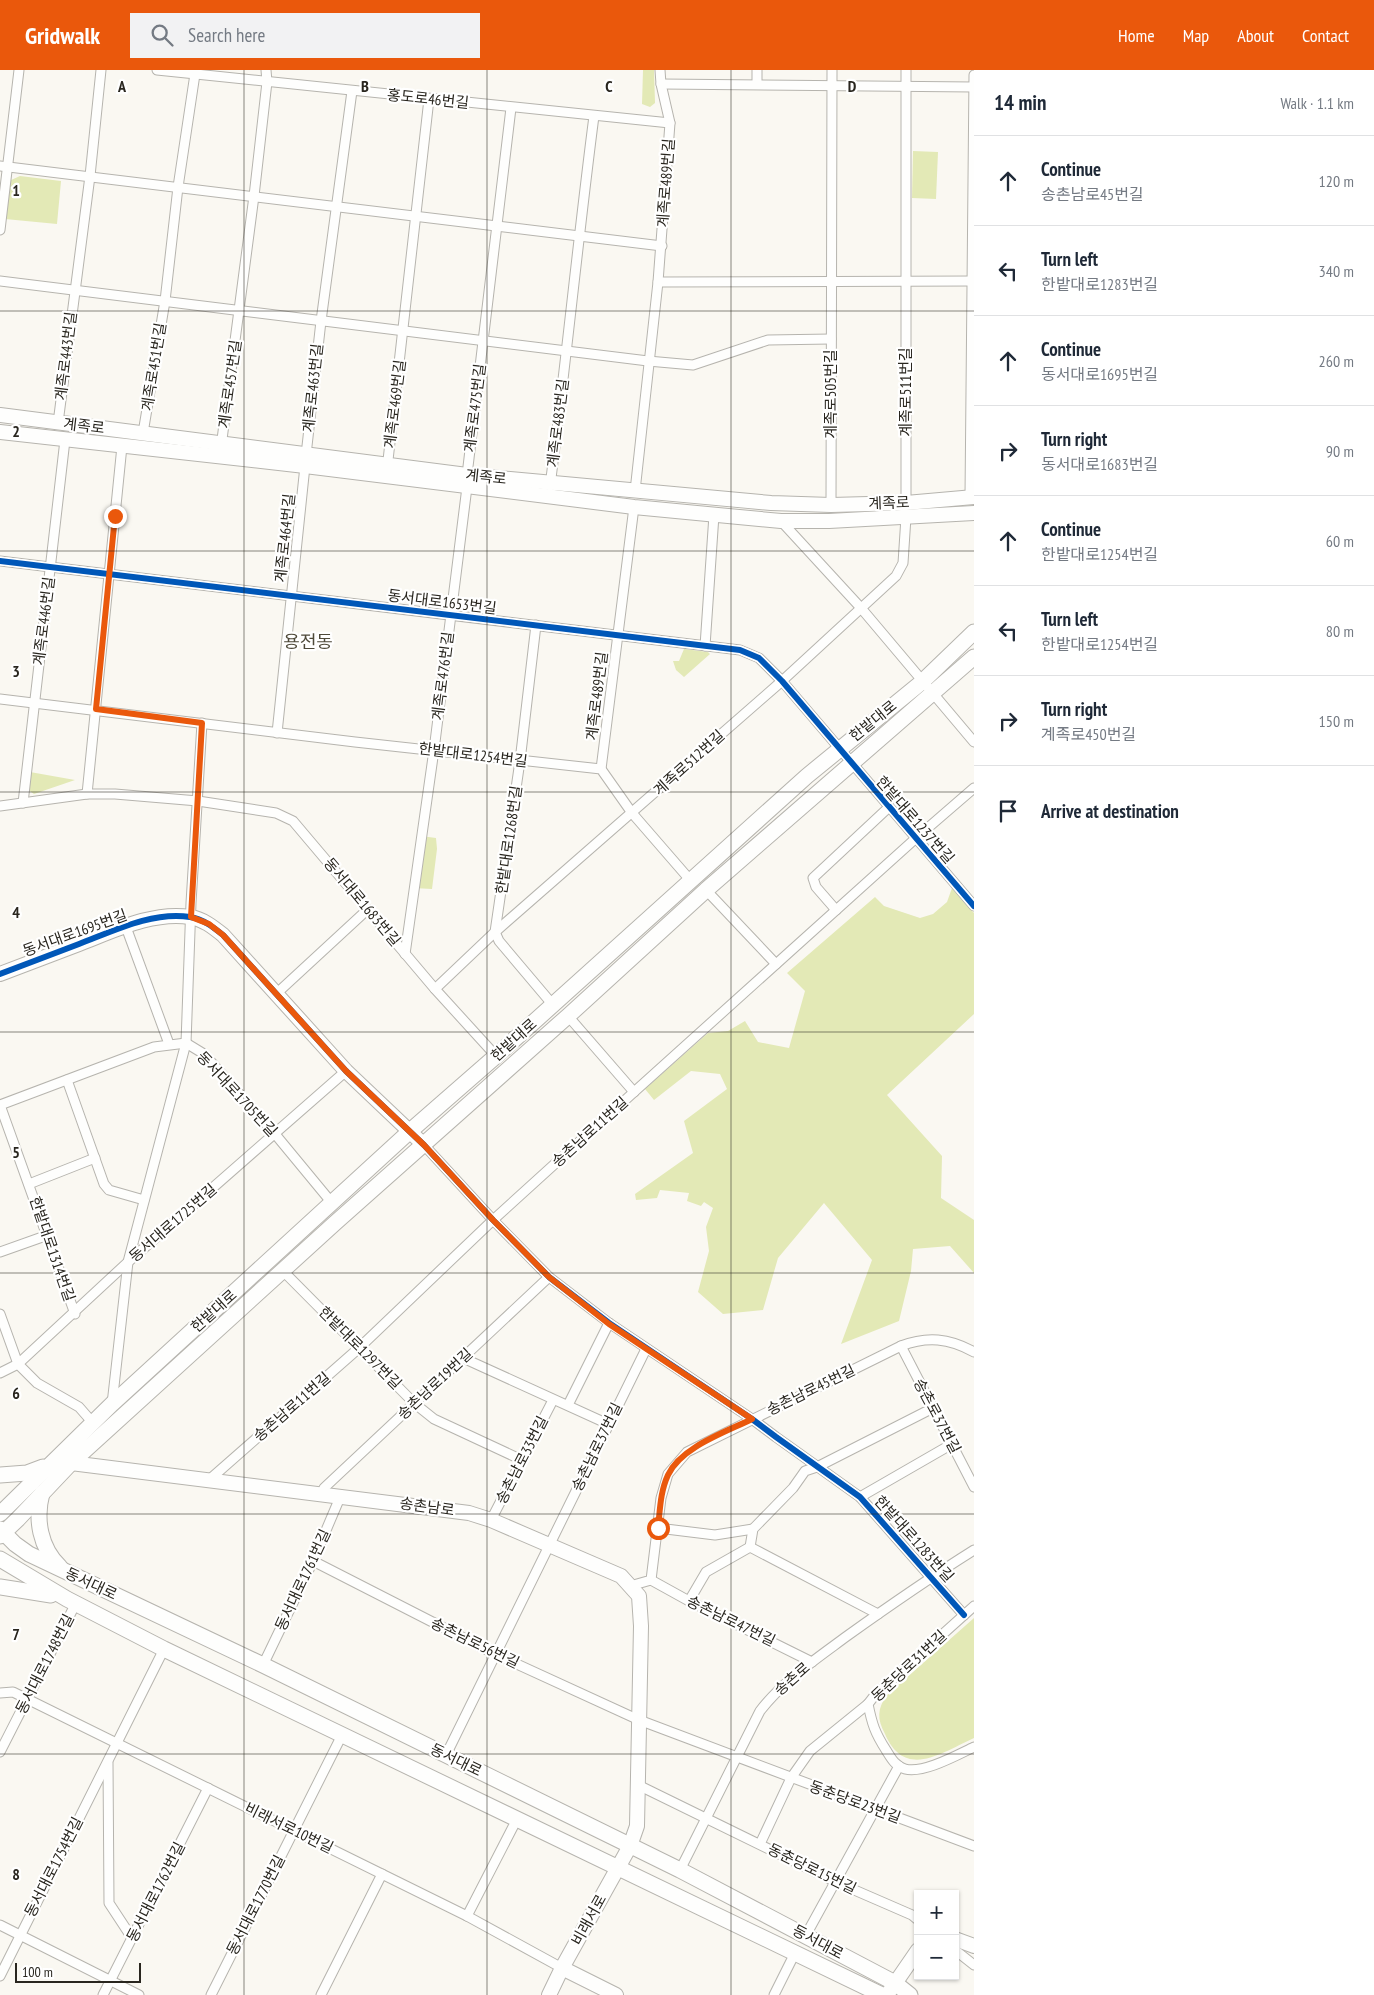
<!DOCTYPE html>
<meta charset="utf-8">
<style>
:root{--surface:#fff;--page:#f2f2f3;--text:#1f2937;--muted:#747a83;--line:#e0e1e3;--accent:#ea580c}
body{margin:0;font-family:"PT Sans Narrow","Noto Sans KR",sans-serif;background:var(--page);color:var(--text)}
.controls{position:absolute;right:15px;bottom:15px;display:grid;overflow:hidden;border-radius:0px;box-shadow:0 1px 4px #0004}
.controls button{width:45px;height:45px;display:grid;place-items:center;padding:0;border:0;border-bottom:1px solid var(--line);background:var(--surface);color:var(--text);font:25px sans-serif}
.scale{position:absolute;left:15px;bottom:12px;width:126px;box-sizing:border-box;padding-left:5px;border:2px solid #29261f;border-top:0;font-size:14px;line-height:18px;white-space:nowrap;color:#29261f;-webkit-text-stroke:4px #fff;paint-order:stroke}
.stop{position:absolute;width:15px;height:15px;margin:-11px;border:4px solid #ea580c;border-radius:50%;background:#fff}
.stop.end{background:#ea580c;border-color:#fff;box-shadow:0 1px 5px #0008}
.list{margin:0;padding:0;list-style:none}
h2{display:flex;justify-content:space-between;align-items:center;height:65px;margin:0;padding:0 20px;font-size:21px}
h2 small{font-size:16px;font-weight:400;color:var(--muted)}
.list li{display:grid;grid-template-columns:32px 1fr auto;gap:15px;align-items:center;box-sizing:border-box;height:90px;padding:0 20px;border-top:1px solid var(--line)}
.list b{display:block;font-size:19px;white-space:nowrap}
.list p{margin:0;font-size:16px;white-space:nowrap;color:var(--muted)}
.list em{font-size:16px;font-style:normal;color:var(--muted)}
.icon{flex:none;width:28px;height:28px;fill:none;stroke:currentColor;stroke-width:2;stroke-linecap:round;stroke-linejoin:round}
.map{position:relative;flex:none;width:974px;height:1925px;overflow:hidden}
header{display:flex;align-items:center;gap:30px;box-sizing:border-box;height:70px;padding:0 25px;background:var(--accent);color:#fff}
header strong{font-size:24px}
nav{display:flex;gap:28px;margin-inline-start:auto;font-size:18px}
.search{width:350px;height:45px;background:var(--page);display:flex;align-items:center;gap:12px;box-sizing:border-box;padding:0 18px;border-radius:0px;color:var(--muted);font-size:19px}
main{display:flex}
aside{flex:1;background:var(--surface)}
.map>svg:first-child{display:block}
</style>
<header>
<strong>Gridwalk</strong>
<div class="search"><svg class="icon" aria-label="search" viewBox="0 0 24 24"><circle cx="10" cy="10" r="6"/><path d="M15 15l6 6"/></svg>Search here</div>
<nav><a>Home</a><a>Map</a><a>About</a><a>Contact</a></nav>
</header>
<main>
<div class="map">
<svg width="974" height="1925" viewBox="0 0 974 1925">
<rect width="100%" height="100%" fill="#faf8f2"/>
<g fill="#e3e9b6">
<path d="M643,0H654L655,33L650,37L642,34Z"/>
<path d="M913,81L938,82L936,129L912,128Z"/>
<path d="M20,106L61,111L57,154L5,149L9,111Z"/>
<path d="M684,579L708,582L710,584L684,607L676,600L673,591H679Z"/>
<path d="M30,702L75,710L34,724L27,719Z"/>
<path d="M421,766L436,768L437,779L432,819L413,818Z"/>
<path d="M952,818L974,843V944L887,1025L942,1086L941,1128L974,1150V1203L950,1176L913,1179L911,1201L899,1251L841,1274L872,1190L824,1133L778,1188L763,1240L723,1244L698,1222L709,1181L706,1157L713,1138L704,1132L701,1136L687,1131L689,1123L660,1120L657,1128L636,1130L635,1124L693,1083L684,1051L727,1019L720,1004L691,1001L654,1030L645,1019L708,963L728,961L745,951L758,972L789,978L805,921L787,903L875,827L884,836L920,848L933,844L947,832Z"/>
<path d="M974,1548V1668C941,1683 905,1710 885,1664C877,1649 877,1639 887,1625Z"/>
</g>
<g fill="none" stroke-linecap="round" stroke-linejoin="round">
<g stroke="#b6b4ae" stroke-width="11">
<g id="street">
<path d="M157,0L670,53"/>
<path d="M906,0V433"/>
<path d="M661,14L974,17"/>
<path d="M757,14V0"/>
<path d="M0,96L662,176"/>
<path d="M0,160L19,0"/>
<path d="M0,211L648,291L693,295L768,270L831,269"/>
<path d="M658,212L974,211"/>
<path d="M58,353L90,106L101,0"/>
<path d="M143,363L165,231L178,117L195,4"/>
<path d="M221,377L254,126L267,12L266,0"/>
<path d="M306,385L321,251L352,21"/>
<path d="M387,399L429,29"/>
<path d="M467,405L511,38"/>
<path d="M550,416C566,293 578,169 594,46"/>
<path d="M635,421L658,212L670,53L661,14L660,0"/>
<path d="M970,427L974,5"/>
<path d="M831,435L832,0"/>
<path d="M781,451L861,538L974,672"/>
<path d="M0,491L740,580L759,588L782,611L974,836"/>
<path d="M536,555L520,691L495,862L499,871L553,935"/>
<path d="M705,576L714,445"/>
<path d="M0,629L355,672L601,699L632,743L691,811"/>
<path d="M277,663L305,396"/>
<path d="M601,699L634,437"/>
<path d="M87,724L122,376"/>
<path d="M23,733L65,370"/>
<path d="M0,736L87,724H115L198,731L276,743L293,751L435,919L496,986"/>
<path d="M706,820L776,894"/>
<path d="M836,840L816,817L813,808L888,738"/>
<path d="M126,857L169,974"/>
<path d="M405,884L434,680L467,417"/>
<path d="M435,919L495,862L782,611L896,506L903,493L906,447"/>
<path d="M276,924L367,840"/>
<path d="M568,946L634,1022"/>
<path d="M186,973L204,984L275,1064L332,1133"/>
<path d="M67,1010L104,1114L109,1120L144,1130"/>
<path d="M0,1035L75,1244"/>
<path d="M0,1035L154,977L186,973"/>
<path d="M424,1075L493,1150L549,1207L609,1253L752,1349L776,1367L860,1427L964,1545"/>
<path d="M29,1114L95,1088"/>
<path d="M0,1182L48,1165"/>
<path d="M283,1201L414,1333L434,1349L522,1390"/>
<path d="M0,1244L18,1294L37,1313L79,1337L93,1353"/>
<path d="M901,1276L974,1417"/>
<path d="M463,1288L608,1354"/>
<path d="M0,1303L18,1294L128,1192L346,1001"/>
<path d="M112,1334L128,1192L186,973L191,833L202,653"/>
<path d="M568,1335L609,1253"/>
<path d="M209,1410L359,1278L493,1150L634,1022L915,769L974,718"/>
<path d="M322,1423L324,1418L549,1207"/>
<path d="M860,1427L952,1374"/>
<path d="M491,1450L553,1330"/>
<path d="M658,1458L715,1465L753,1459"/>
<path d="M750,1477L753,1459L793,1418L805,1401L817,1397L933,1338"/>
<path d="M750,1477L878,1544"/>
<path d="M313,1491L495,1584L639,1650L974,1776"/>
<path d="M651,1510L689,1531L812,1592"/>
<path d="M630,1516L651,1510L661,1428L668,1404L687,1382L901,1276C927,1266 949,1268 974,1282"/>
<path d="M689,1531L706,1502L750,1477"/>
<path d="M974,1536L875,1625L868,1634C872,1654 875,1663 886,1680C891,1688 895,1696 905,1699C923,1704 957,1685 974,1677"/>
<path d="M263,1595L313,1491L341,1425"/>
<path d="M0,1623L13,1622L467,1846L562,1898"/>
<path d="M0,1682L76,1533"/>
<path d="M446,1685L646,1279"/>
<path d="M108,1693L109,1833L132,1868"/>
<path d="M638,1715L836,1812L912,1845L918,1850"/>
<path d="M760,1774L791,1708L810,1681L868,1634"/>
<path d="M680,1800L760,1641C783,1611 816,1589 847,1566C889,1536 931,1507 974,1480"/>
<path d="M467,1846L517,1749"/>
<path d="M0,1855L139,1925"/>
<path d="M806,1865L899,1696"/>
<path d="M955,1880L974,1895"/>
<path d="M0,1906L164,1579"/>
<path d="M103,1925L208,1718"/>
<path d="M211,1925L342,1665"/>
<path d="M321,1925L382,1804"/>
<path d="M774,1925L795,1883"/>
</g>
</g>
<g stroke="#b6b4ae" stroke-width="16">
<g id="secondary">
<path d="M0,345L467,405L771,433L831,435L906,433L974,427"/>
<path d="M0,362L305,396L634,437L781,451H829L974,443"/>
<path d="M0,904C26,894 53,884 79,874C113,861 153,841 190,847C203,849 213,857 223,865L346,1001L424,1075"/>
<path d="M71,1393L469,1443L491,1450L621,1506L639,1526L641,1556L637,1756L630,1776L562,1898L549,1925"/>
<path d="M955,1869L974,1876"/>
<path d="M562,1898L616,1925"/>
<path d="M887,1925L918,1880"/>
</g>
</g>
<g stroke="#b6b4ae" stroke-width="17">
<g id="primary">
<path d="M0,1405L27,1403L43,1397"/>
<path d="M42,1423C35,1449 40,1478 60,1497"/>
<path d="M0,1444L112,1334L409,1062L496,986L807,706L922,612L974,562"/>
<path d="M0,1459L15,1474L29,1484L263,1595L680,1800L895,1913L910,1925"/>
<path d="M0,1466L18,1449L71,1393L335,1153L568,946L706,820L974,587"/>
<path d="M0,1489L67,1529L164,1579L882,1925"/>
<path d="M0,1517L51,1525"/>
</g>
</g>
<use href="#street" stroke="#fefefd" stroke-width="9"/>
<use href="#secondary" stroke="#fefefd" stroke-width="14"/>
<use href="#primary" stroke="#fefefd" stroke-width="15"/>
<g stroke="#fff" stroke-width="9">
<g id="cycleway">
<path d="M0,491L740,580L759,588L782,611L974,836"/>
<path d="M0,904C26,894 53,884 79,874C113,861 153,841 190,847C203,849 213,857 223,865L346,1001L424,1075L493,1150L549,1207L609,1253L752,1349L776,1367L860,1427L964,1545"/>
</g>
</g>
<use href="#cycleway" stroke="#0057b8" stroke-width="6"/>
</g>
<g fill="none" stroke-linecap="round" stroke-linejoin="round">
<path stroke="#ea580c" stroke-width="6" d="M115,446L96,639L202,653L191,847L209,854L223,865L346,1001L424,1075L493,1150L549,1207L609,1254L752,1349C726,1362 681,1377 668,1405C660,1422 660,1441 658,1458"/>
</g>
<path fill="none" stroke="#29261f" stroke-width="1" stroke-opacity="0.55" d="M244,0V1925M487,0V1925M731,0V1925M0,241H974M0,481H974M0,722H974M0,962H974M0,1203H974M0,1444H974M0,1684H974"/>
<g text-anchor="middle" stroke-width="4.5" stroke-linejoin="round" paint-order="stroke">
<g font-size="15" fill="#29261f" stroke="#fff">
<text transform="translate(428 29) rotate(6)" y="5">홍도로46번길</text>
<text transform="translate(666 113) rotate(-86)" y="5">계족로489번길</text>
<text transform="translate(66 286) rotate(-83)" y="5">계족로443번길</text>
<text transform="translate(154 297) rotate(-81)" y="5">계족로451번길</text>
<text transform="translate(230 314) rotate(-82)" y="5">계족로457번길</text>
<text transform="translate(313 318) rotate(-84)" y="5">계족로463번길</text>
<text transform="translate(906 322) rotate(-90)" y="5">계족로511번길</text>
<text transform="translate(831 324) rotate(-90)" y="5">계족로505번길</text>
<text transform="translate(395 334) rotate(-83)" y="5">계족로469번길</text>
<text transform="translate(475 338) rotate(-83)" y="5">계족로475번길</text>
<text transform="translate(558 353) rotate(-83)" y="5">계족로483번길</text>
<text transform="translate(84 356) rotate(7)" y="5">계족로</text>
<text transform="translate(486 407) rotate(6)" y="5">계족로</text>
<text transform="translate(889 433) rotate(-2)" y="5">계족로</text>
<text transform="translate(285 468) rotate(-84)" y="5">계족로464번길</text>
<text transform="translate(442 532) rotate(7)" y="5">동서대로1653번길</text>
<text transform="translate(44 551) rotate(-83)" y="5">계족로446번길</text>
<text transform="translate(443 606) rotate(-83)" y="5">계족로476번길</text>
<text transform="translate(597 626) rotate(-83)" y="5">계족로489번길</text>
<text transform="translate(873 651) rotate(-39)" y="5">한밭대로</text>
<text transform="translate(473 685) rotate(7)" y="5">한밭대로1254번길</text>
<text transform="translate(689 693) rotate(-42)" y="5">계족로512번길</text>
<text transform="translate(915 750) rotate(49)" y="5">한밭대로1237번길</text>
<text transform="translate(509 770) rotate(-82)" y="5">한밭대로1268번길</text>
<text transform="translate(362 832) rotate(50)" y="5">동서대로1683번길</text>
<text transform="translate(75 863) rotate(-20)" y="5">동서대로1695번길</text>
<text transform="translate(514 970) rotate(-42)" y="5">한밭대로</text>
<text transform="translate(237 1024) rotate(47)" y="5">동서대로1705번길</text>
<text transform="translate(590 1062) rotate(-42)" y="5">송촌남로11번길</text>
<text transform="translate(173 1153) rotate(-41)" y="5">동서대로1725번길</text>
<text transform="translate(52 1179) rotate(71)" y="5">한밭대로1314번길</text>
<text transform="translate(214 1241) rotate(-42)" y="5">한밭대로</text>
<text transform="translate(360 1278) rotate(45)" y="5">한밭대로1297번길</text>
<text transform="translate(435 1314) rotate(-43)" y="5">송촌남로19번길</text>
<text transform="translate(811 1320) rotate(-26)" y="5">송촌남로45번길</text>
<text transform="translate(292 1337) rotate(-41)" y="5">송촌남로11번길</text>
<text transform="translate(937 1346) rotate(62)" y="5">송촌로37번길</text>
<text transform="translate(597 1377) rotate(-64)" y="5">송촌남로37번길</text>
<text transform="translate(522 1390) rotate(-63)" y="5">송촌남로33번길</text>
<text transform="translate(427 1437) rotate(8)" y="5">송촌남로</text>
<text transform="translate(914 1469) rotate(48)" y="5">한밭대로1283번길</text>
<text transform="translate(303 1510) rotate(-65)" y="5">동서대로1761번길</text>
<text transform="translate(91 1514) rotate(25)" y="5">동서대로</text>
<text transform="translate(731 1551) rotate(26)" y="5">송촌남로47번길</text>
<text transform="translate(475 1573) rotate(26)" y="5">송촌남로56번길</text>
<text transform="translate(45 1594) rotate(-63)" y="5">동서대로1748번길</text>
<text transform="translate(909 1596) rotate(-43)" y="5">동춘당로31번길</text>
<text transform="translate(792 1609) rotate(-41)" y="5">송촌로</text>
<text transform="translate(456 1690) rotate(26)" y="5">동서대로</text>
<text transform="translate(855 1732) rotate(20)" y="5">동춘당로23번길</text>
<text transform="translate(289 1758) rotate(26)" y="5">비래서로10번길</text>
<text transform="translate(54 1797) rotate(-63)" y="5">동서대로1754번길</text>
<text transform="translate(812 1799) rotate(26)" y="5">동춘당로15번길</text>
<text transform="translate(156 1822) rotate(-63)" y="5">동서대로1762번길</text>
<text transform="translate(256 1835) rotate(-63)" y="5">동서대로1770번길</text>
<text transform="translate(589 1850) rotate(-61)" y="5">비래서로</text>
<text transform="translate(818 1872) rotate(28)" y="5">동서대로</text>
</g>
<g font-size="18" fill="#4e4939" stroke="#fff">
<text x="308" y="578">용전동</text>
</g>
</g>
<g font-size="16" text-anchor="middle" font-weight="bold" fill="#29261f" stroke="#fff" stroke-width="4.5" stroke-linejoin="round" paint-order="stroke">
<text x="122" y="22">A</text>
<text x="365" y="22">B</text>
<text x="609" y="22">C</text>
<text x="852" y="22">D</text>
<text x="16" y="126">1</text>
<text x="16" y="367">2</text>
<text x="16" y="607">3</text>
<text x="16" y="848">4</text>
<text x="16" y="1088">5</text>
<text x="16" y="1329">6</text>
<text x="16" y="1570">7</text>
<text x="16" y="1810">8</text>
</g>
</svg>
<div class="controls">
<button>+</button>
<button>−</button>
</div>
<div class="scale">100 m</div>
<div class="stop" style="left:658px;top:1458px"></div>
<div class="stop end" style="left:115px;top:446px"></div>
</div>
<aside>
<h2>14 min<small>Walk · 1.1 km</small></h2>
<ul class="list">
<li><svg class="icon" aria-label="ahead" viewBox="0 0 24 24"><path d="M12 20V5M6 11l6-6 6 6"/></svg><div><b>Continue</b><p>송촌남로45번길</p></div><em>120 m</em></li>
<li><svg class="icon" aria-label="left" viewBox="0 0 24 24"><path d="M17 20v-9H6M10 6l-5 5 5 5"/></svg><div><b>Turn left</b><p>한밭대로1283번길</p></div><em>340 m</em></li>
<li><svg class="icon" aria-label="ahead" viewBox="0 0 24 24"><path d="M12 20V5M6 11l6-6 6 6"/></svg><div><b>Continue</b><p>동서대로1695번길</p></div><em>260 m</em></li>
<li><svg class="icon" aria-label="right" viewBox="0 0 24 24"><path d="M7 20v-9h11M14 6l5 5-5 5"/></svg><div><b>Turn right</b><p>동서대로1683번길</p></div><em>90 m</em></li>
<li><svg class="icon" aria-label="ahead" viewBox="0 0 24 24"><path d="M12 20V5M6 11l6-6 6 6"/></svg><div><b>Continue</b><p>한밭대로1254번길</p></div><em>60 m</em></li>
<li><svg class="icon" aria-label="left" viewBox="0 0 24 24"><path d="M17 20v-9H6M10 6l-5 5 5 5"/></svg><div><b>Turn left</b><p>한밭대로1254번길</p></div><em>80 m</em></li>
<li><svg class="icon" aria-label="right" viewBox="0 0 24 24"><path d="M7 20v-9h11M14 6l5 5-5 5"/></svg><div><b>Turn right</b><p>계족로450번길</p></div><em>150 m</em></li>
<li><svg class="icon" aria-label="arrive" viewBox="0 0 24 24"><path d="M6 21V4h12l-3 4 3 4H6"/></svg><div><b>Arrive at destination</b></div></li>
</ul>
</aside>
</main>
